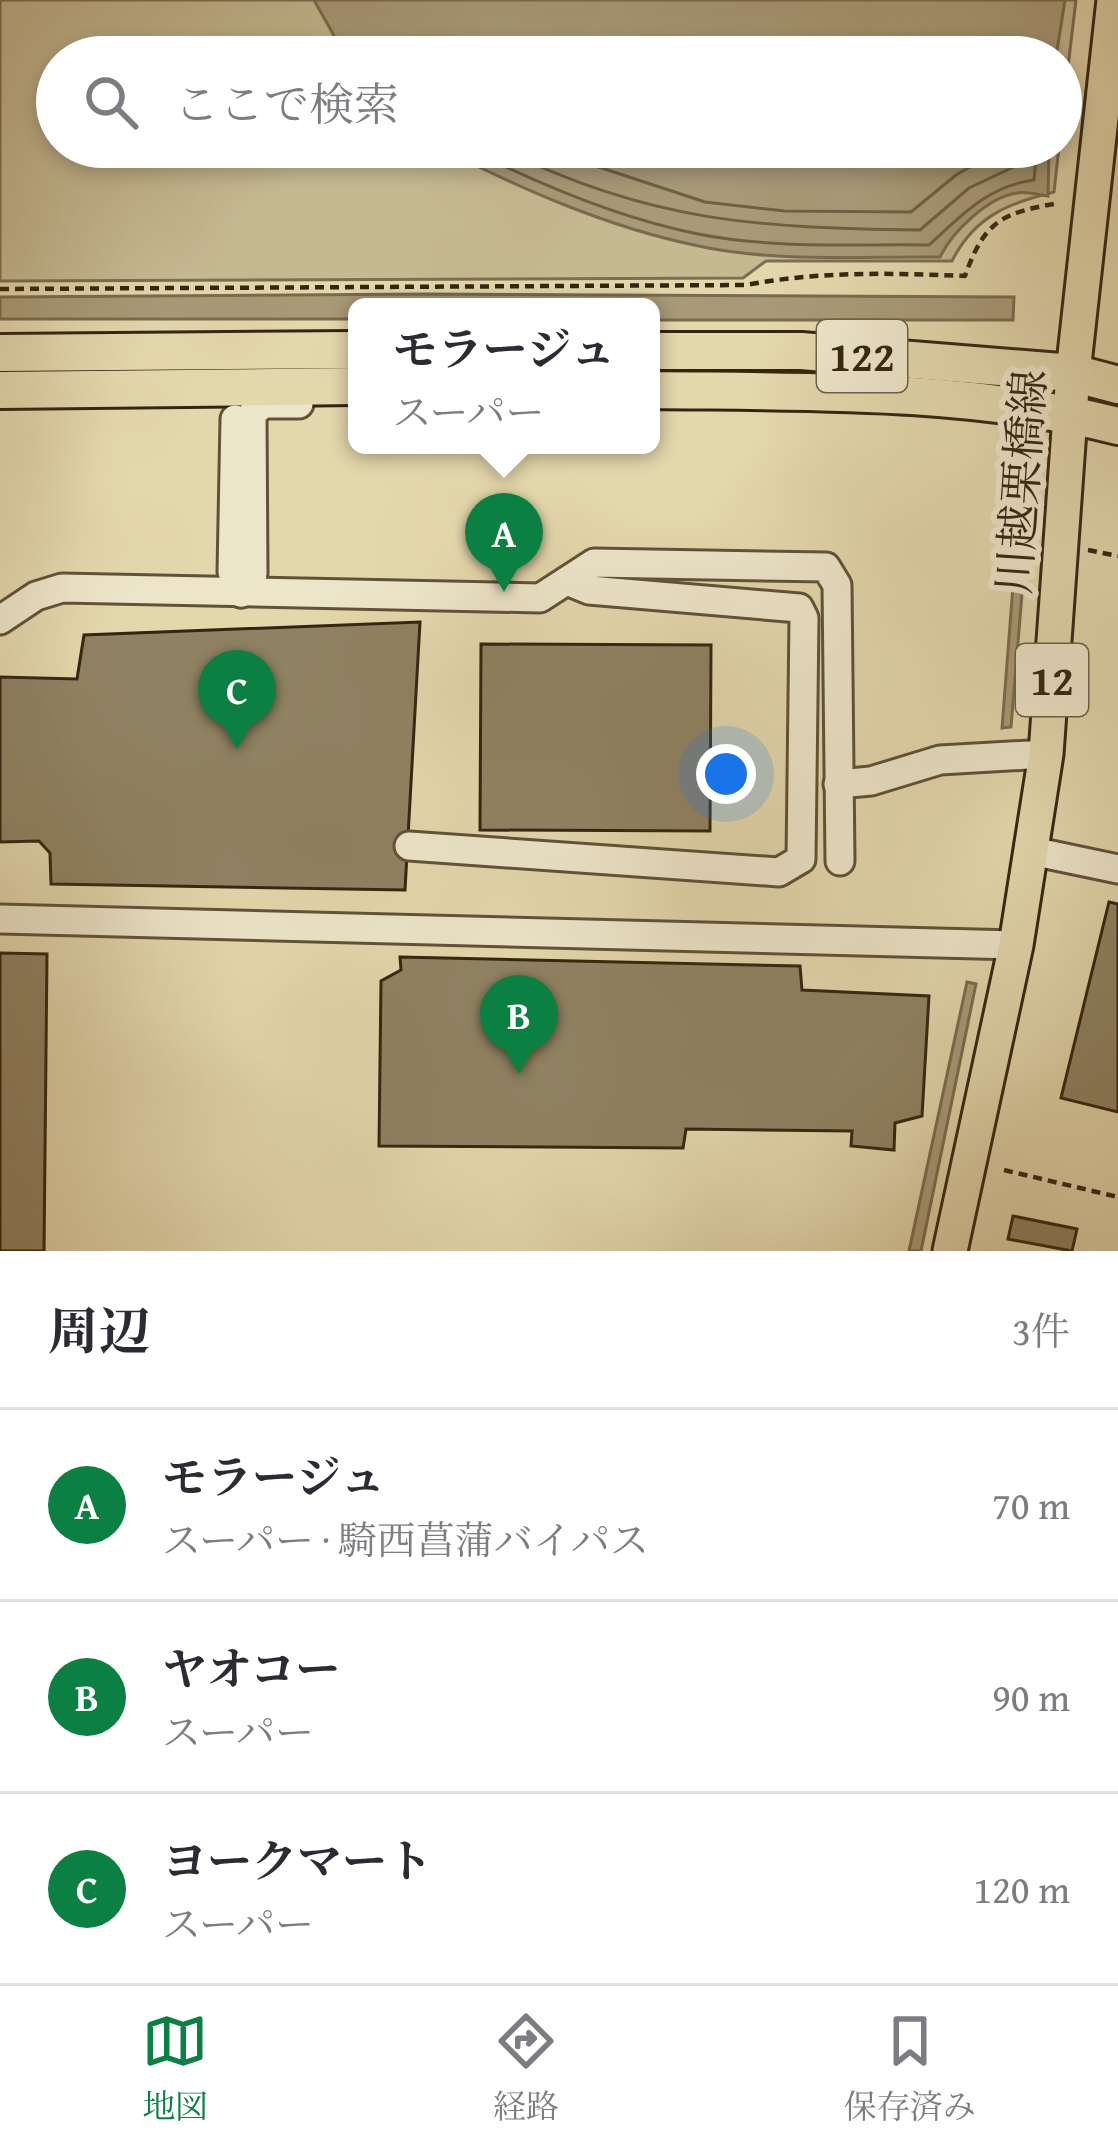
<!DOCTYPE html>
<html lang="ja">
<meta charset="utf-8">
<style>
:root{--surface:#fff;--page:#f7f7f7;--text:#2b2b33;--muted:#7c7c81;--line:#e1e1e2;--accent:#0b8043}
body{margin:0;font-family:"Gentium Book Plus","Noto Serif JP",serif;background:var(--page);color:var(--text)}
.you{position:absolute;left:726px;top:774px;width:42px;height:42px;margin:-30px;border:9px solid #fff;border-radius:50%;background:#1a73e8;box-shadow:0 0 0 18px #1a73e833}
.badge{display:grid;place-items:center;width:78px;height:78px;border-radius:50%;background:var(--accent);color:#fff;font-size:39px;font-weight:700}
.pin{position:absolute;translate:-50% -99px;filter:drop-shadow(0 3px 6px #0008)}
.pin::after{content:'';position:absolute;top:63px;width:42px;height:36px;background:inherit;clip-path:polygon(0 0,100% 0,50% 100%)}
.popup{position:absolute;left:348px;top:298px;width:312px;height:156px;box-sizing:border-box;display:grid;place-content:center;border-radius:18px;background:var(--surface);filter:drop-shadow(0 3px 9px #0005);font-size:39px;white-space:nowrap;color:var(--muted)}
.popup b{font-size:45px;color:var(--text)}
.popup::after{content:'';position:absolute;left:50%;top:100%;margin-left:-24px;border:24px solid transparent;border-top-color:var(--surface)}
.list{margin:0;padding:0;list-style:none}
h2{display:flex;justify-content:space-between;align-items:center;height:156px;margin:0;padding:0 48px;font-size:51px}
h2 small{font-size:39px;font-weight:400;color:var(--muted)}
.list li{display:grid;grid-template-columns:78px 1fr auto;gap:36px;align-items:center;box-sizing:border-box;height:192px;padding:0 48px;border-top:3px solid var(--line)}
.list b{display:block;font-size:45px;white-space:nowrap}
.list p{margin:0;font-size:39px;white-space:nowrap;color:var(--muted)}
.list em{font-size:39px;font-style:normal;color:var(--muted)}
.icon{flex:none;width:66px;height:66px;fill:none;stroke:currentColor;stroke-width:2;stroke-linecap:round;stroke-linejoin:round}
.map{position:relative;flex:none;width:1118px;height:1251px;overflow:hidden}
.search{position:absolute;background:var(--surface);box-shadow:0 6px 18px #0003;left:36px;right:36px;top:36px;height:132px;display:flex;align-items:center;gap:30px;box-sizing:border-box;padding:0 42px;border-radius:66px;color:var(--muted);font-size:45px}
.sheet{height:732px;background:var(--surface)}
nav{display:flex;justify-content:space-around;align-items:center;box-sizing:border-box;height:168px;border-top:3px solid var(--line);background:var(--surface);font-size:33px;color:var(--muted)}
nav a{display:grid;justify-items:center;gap:6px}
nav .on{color:var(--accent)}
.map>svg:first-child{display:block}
</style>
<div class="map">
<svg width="1118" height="1251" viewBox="0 0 1118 1251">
<rect width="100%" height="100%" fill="#e3d7ac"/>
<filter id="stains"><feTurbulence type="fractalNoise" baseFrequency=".00167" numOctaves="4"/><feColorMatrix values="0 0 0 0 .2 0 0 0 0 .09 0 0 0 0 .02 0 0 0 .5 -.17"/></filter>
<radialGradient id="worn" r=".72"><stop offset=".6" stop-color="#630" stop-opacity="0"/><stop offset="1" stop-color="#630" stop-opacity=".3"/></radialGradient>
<path fill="#c5b992" stroke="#7c6f52" stroke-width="3" d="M0,0H1076L1061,125V57H57V147H1059L1054,192C1008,203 974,217 952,261H766L743,278L0,281Z"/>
<g fill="#a89a77" stroke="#7a6b4e" stroke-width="3">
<path d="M314,0H1065L1056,57H346Z"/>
<path d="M438,147H1049L1048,196C1039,195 1026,191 1017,193C988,197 952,232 940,257C859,256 773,263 694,245C604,226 520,188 438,147Z"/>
<path d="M426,294L1014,297L1013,320H651V307H357V319H0V297Z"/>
<path d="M1020,496L1030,497L1011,727L1002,728Z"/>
<path d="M967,982L976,984L921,1251H909Z"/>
</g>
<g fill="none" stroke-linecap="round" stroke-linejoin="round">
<g stroke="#6e6044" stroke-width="3">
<path d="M465,147C538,184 617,218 698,234C774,249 853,244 929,245C962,215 988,186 1034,180L1037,147"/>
<path d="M498,147C647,222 758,228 920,230L969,188L1020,164L1022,147"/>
<path d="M538,147L705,202L785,211L911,212L956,175L1004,147"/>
<path d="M370,307H636"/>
</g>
</g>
<g fill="#8f8262" stroke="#342511" stroke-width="3">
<path d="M420,622L405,890L51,884L50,853L39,841L0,842V677L77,679L84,635Z"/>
<path d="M481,644L711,645L710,831L480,830Z"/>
<path d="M1109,902L1118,904V1112L1061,1098Z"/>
<path d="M0,953L47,954L44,1251H0Z"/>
<path d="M400,957L800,966L802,990L929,996L922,1116L895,1123L894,1150L851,1146L852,1131L686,1129L683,1148L379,1146L381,981L401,970Z"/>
<path d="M1013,1216L1077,1229L1072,1251L1008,1239Z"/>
</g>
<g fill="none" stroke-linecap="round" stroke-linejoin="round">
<g stroke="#605238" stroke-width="33">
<g id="minor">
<path d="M235,419L232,572L241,593"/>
<path d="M241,593L253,574L252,414L263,404H299"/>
<path d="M0,620L36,596L62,588L540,598L594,563L826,567L837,585L840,861"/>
<path d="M838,784L871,781L940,760L1046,754"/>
<path d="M409,846L779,872L801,859L804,618L799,608L589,590L567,581"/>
<path d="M1032,851L1118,869"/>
<path d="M0,919L1016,945"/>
</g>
</g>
<g stroke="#342511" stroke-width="39">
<path id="major" d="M950,1251L1016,945L1046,754L1073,373L1114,0"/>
</g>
<g stroke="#342511" stroke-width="42">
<g id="highway">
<path d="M651,351H801L1073,373L1118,385"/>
<path d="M0,353L357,350"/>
<path d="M0,390L357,386"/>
<path d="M651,390C805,392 968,388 1118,426"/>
</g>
</g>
<g stroke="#342511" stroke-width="4.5" stroke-dasharray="9 6" stroke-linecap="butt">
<path d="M0,289L746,285C819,271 892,273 965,276C985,220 1002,213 1059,203"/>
<path d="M1088,550L1118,556"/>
<path d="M1004,1170L1118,1197"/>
</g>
<use href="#minor" stroke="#ede5c9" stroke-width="27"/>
<use href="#major" stroke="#e3d7ac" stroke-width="33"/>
<use href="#highway" stroke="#e3d7ac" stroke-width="36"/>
</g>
<g text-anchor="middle" stroke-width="12" stroke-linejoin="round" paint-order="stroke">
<g fill="#ede5c9" stroke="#6c5f48" stroke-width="3">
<rect x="817" y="320" width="90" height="72" rx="9"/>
<rect x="1016" y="644" width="72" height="72" rx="9"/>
</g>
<g font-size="42" font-weight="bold" fill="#342511">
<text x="862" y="371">122</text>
<text x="1052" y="695">12</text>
</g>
<g font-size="45" fill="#342511" stroke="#ede5c9">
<text transform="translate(1021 482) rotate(-86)" y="16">川越栗橋線</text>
</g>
</g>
<rect width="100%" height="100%" filter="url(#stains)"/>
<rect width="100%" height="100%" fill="url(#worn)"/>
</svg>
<div class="you"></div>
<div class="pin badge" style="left:504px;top:592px">A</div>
<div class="popup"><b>モラージュ</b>スーパー</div>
<div class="pin badge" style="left:519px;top:1074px">B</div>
<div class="pin badge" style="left:237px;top:749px">C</div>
<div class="search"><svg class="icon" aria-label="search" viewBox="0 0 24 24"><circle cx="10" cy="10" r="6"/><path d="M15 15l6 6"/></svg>ここで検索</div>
</div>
<section class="sheet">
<h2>周辺<small>3件</small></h2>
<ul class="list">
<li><span class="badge">A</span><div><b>モラージュ</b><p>スーパー · 騎西菖蒲バイパス</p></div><em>70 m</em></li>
<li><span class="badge">B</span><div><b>ヤオコー</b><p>スーパー</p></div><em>90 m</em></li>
<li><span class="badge">C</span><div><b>ヨークマート</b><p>スーパー</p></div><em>120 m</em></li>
</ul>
</section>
<nav>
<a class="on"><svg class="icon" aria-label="map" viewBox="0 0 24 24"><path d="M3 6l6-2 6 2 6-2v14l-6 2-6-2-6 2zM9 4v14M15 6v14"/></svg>地図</a>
<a><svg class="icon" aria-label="directions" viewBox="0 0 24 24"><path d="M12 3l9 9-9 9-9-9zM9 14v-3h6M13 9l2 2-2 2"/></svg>経路</a>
<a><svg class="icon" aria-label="saved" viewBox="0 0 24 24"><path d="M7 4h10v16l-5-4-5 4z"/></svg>保存済み</a>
</nav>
